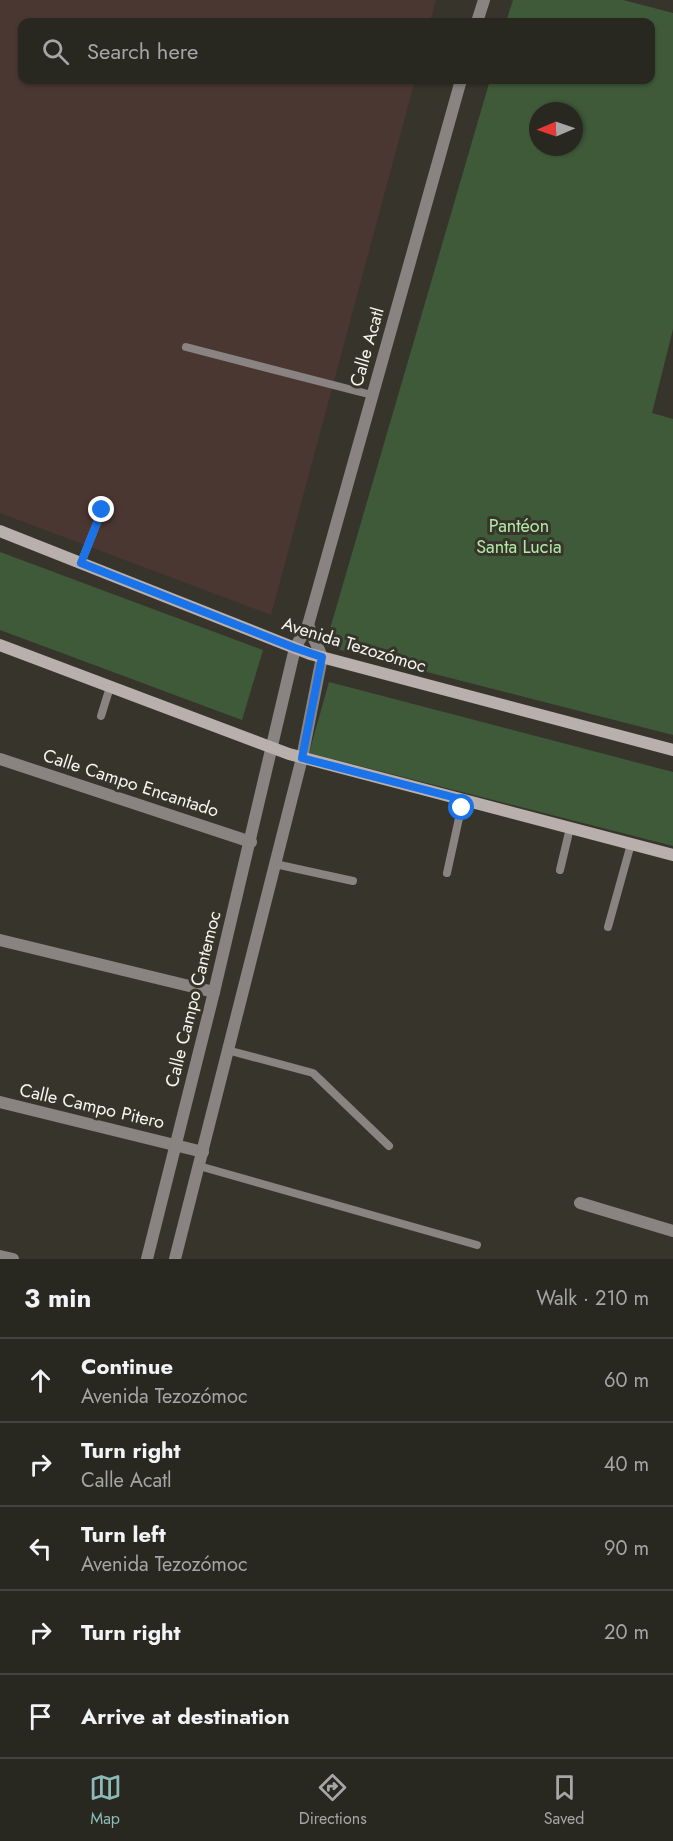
<!DOCTYPE html>
<meta charset="utf-8">
<style>
:root{--surface:#292820;--page:#35342d;--text:#f1f3f6;--muted:#a5a6a5;--line:#45443e;--accent:#8bbbb9}
body{margin:0;font-family:Jost,sans-serif;background:var(--page);color:var(--text)}
.compass{position:absolute;left:529px;top:102px;width:54px;height:54px;border-radius:50%;background:var(--surface);box-shadow:0 2px 4px #0004;rotate:268deg}
.stop{position:absolute;width:18px;height:18px;margin:-14px;border:4px solid #1a73e8;border-radius:50%;background:#fff}
.stop.end{background:#1a73e8;border-color:#fff;box-shadow:0 2px 6px #0008}
.list{margin:0;padding:0;list-style:none}
h2{display:flex;justify-content:space-between;align-items:center;height:78px;margin:0;padding:0 24px;font-size:26px}
h2 small{font-size:20px;font-weight:400;color:var(--muted)}
.list li{display:grid;grid-template-columns:39px 1fr auto;gap:18px;align-items:center;box-sizing:border-box;height:84px;padding:0 24px;border-top:2px solid var(--line)}
.list b{display:block;font-size:22px;white-space:nowrap}
.list p{margin:0;font-size:20px;white-space:nowrap;color:var(--muted)}
.list em{font-size:20px;font-style:normal;color:var(--muted)}
.icon{flex:none;width:33px;height:33px;fill:none;stroke:currentColor;stroke-width:2;stroke-linecap:round;stroke-linejoin:round}
.map{position:relative;flex:none;width:673px;height:1259px;overflow:hidden}
.search{position:absolute;background:var(--surface);box-shadow:0 2px 4px #0004;left:18px;right:18px;top:18px;height:66px;display:flex;align-items:center;gap:15px;box-sizing:border-box;padding:0 21px;border-radius:12px;color:var(--muted);font-size:22px}
.sheet{height:498px;background:var(--surface)}
nav{display:flex;justify-content:space-around;align-items:center;box-sizing:border-box;height:84px;border-top:2px solid var(--line);background:var(--surface);font-size:16px;color:var(--muted)}
nav a{display:grid;justify-items:center;gap:3px}
nav .on{color:var(--accent)}
.map>svg:first-child{display:block}
</style>
<div class="map">
<svg width="673" height="1259" viewBox="0 0 673 1259">
<rect width="100%" height="100%" fill="#37352b"/>
<path fill="#4b3732" d="M0,0H436L430,22H22V80H415L271,615L0,513Z"/>
<g fill="#3f5a39" fill-rule="evenodd">
<path d="M513,0H623L673,13V329L652,413L673,419V735L325,646L490,80H650V22H506ZM538,111H574V147H538Z"/>
<path d="M0,552L263,650L242,720L0,630Z"/>
<path d="M329,682L673,772V846L309,753Z"/>
</g>
<g fill="none" stroke-linecap="round" stroke-linejoin="round">
<g stroke="#898381" stroke-width="8">
<path d="M186,347L372,395"/>
<path d="M81,563L102,510"/>
<path d="M101,716L110,687"/>
<path d="M275,864L353,881"/>
<path d="M560,870L570,828"/>
<path d="M447,873L463,800"/>
<path d="M608,927L631,844"/>
<path d="M227,1050L313,1073L389,1146"/>
<path d="M199,1166L477,1245"/>
</g>
<g stroke="#898381" stroke-width="12">
<path d="M477,22L484,0"/>
<path d="M308,625L322,657"/>
<path d="M295,648L308,625L461,80"/>
<path d="M0,759L251,842"/>
<path d="M0,940L214,992"/>
<path d="M0,1102L203,1152"/>
<path d="M580,1203L673,1231"/>
<path d="M0,1256L13,1259"/>
</g>
<g stroke="#898381" stroke-width="12">
<path d="M147,1259L214,992L295,648"/>
<path d="M175,1259L302,758L322,657"/>
</g>
<g stroke="#b9afad" stroke-width="12">
<path d="M0,531L310,654L673,750"/>
<path d="M0,645L289,754L673,855"/>
</g>
</g>
<g fill="none" stroke-linecap="round" stroke-linejoin="round">
<path stroke="#1a73e8" stroke-width="8" d="M102,510L81,563L295,648L322,657L302,758L464,800L462,808"/>
</g>
<g text-anchor="middle" stroke-width="6" stroke-linejoin="round" paint-order="stroke">
<g font-size="18" fill="#f6f5ee" stroke="#37352b">
<text transform="translate(367 347) rotate(-74)" y="6">Calle Acatl</text>
<text transform="translate(354 645) rotate(17)" y="6">Avenida Tezozómoc</text>
<text transform="translate(131 783) rotate(18)" y="6">Calle Campo Encantado</text>
<text transform="translate(193 999) rotate(-76)" y="6">Calle Campo Cantemoc</text>
<text transform="translate(92 1106) rotate(13)" y="6">Calle Campo Pitero</text>
</g>
<g font-size="18" fill="#b1eaa7" stroke="#37352b">
<text x="519" y="532">Pantéon<tspan x="519" dy="21">Santa Lucia</tspan></text>
</g>
</g>
</svg>
<svg class="compass" viewBox="-18 -18 36 36"><path d="M0-13l5 13h-10z" fill="#e53935"/><path d="M0 13l5-13h-10z" fill="#a5a6a5"/></svg>
<div class="stop" style="left:462px;top:808px"></div>
<div class="stop end" style="left:102px;top:510px"></div>
<div class="search"><svg class="icon" aria-label="search" viewBox="0 0 24 24"><circle cx="10" cy="10" r="6"/><path d="M15 15l6 6"/></svg>Search here</div>
</div>
<section class="sheet">
<h2>3 min<small>Walk · 210 m</small></h2>
<ul class="list">
<li><svg class="icon" aria-label="ahead" viewBox="0 0 24 24"><path d="M12 20V5M6 11l6-6 6 6"/></svg><div><b>Continue</b><p>Avenida Tezozómoc</p></div><em>60 m</em></li>
<li><svg class="icon" aria-label="right" viewBox="0 0 24 24"><path d="M7 20v-9h11M14 6l5 5-5 5"/></svg><div><b>Turn right</b><p>Calle Acatl</p></div><em>40 m</em></li>
<li><svg class="icon" aria-label="left" viewBox="0 0 24 24"><path d="M17 20v-9H6M10 6l-5 5 5 5"/></svg><div><b>Turn left</b><p>Avenida Tezozómoc</p></div><em>90 m</em></li>
<li><svg class="icon" aria-label="right" viewBox="0 0 24 24"><path d="M7 20v-9h11M14 6l5 5-5 5"/></svg><div><b>Turn right</b></div><em>20 m</em></li>
<li><svg class="icon" aria-label="arrive" viewBox="0 0 24 24"><path d="M6 21V4h12l-3 4 3 4H6"/></svg><div><b>Arrive at destination</b></div></li>
</ul>
</section>
<nav>
<a class="on"><svg class="icon" aria-label="map" viewBox="0 0 24 24"><path d="M3 6l6-2 6 2 6-2v14l-6 2-6-2-6 2zM9 4v14M15 6v14"/></svg>Map</a>
<a><svg class="icon" aria-label="directions" viewBox="0 0 24 24"><path d="M12 3l9 9-9 9-9-9zM9 14v-3h6M13 9l2 2-2 2"/></svg>Directions</a>
<a><svg class="icon" aria-label="saved" viewBox="0 0 24 24"><path d="M7 4h10v16l-5-4-5 4z"/></svg>Saved</a>
</nav>
